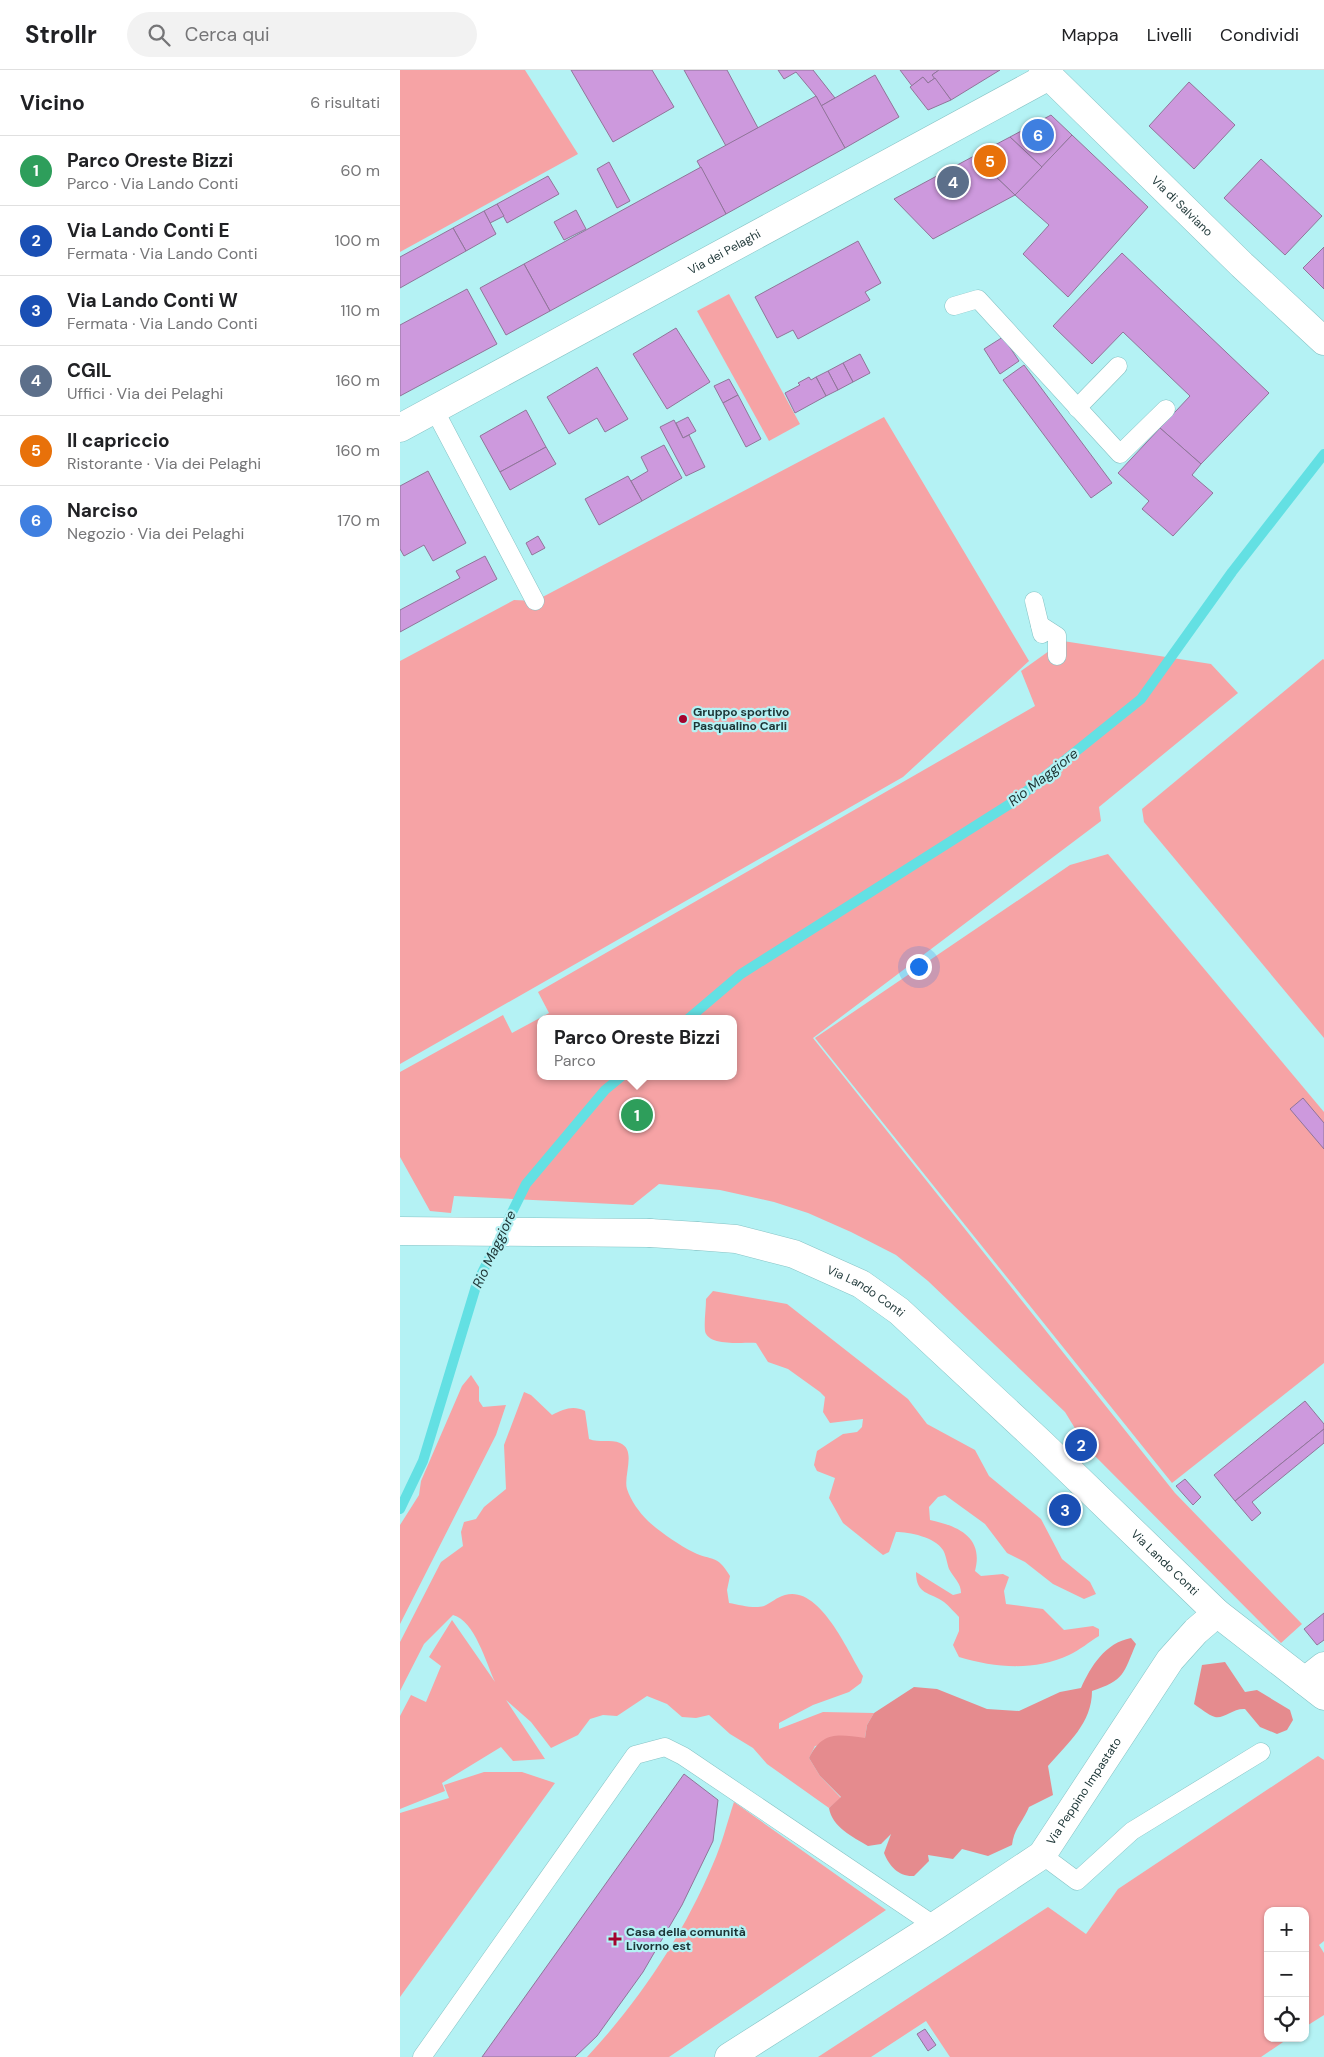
<!DOCTYPE html>
<html lang="it">
<meta charset="utf-8">
<style>
:root{--surface:#fff;--page:#f2f2f2;--text:#202124;--muted:#757577;--line:#e0e0e0;--accent:#a3042e}
body{margin:0;font-family:"DM Sans",sans-serif;background:var(--page);color:var(--text)}
.controls{position:absolute;right:15px;bottom:15px;display:grid;overflow:hidden;border-radius:10px;box-shadow:0 1px 4px #0004}
.controls button{width:45px;height:45px;display:grid;place-items:center;padding:0;border:0;border-bottom:1px solid var(--line);background:var(--surface);color:var(--text);font:25px sans-serif}
.you{position:absolute;left:518px;top:896px;width:18px;height:18px;margin:-12px;border:4px solid #fff;border-radius:50%;background:#1a73e8;box-shadow:0 0 0 8px #1a73e833}
.badge{display:grid;place-items:center;width:32px;height:32px;border-radius:50%;background:var(--accent);color:#fff;font-size:16px;font-weight:700}
.pin{position:absolute;translate:-50% -50%;border:2px solid #fff;box-shadow:0 1px 5px #0006}
.popup{position:absolute;left:137px;top:945px;width:200px;height:65px;box-sizing:border-box;display:grid;place-content:center;border-radius:10px;background:var(--surface);filter:drop-shadow(0 1px 4px #0005);font-size:16px;white-space:nowrap;color:var(--muted)}
.popup b{font-size:19px;color:var(--text)}
.popup::after{content:'';position:absolute;left:50%;top:100%;margin-left:-10px;border:10px solid transparent;border-top-color:var(--surface)}
.list{margin:0;padding:0;list-style:none}
h2{display:flex;justify-content:space-between;align-items:center;height:65px;margin:0;padding:0 20px;font-size:21px}
h2 small{font-size:16px;font-weight:400;color:var(--muted)}
.list li{display:grid;grid-template-columns:32px 1fr auto;gap:15px;align-items:center;box-sizing:border-box;height:70px;padding:0 20px;border-top:1px solid var(--line)}
.list b{display:block;font-size:19px;white-space:nowrap}
.list p{margin:0;font-size:16px;white-space:nowrap;color:var(--muted)}
.list em{font-size:16px;font-style:normal;color:var(--muted)}
.icon{flex:none;width:28px;height:28px;fill:none;stroke:currentColor;stroke-width:2;stroke-linecap:round;stroke-linejoin:round}
.map{position:relative;flex:none;width:924px;height:1987px;overflow:hidden}
header{display:flex;align-items:center;gap:30px;box-sizing:border-box;height:70px;padding:0 25px;background:var(--surface);border-bottom:1px solid var(--line)}
header strong{font-size:24px}
nav{display:flex;gap:28px;margin-inline-start:auto;font-size:18px}
.search{width:350px;height:45px;background:var(--page);display:flex;align-items:center;gap:12px;box-sizing:border-box;padding:0 18px;border-radius:28px;color:var(--muted);font-size:19px}
main{display:flex}
aside{flex:1;background:var(--surface)}
.map>svg:first-child{display:block}
</style>
<header>
<strong>Strollr</strong>
<div class="search"><svg class="icon" aria-label="search" viewBox="0 0 24 24"><circle cx="10" cy="10" r="6"/><path d="M15 15l6 6"/></svg>Cerca qui</div>
<nav><a>Mappa</a><a>Livelli</a><a>Condividi</a></nav>
</header>
<main>
<aside>
<h2>Vicino<small>6 risultati</small></h2>
<ul class="list">
<li><span class="badge" style="background:#2e9e5b">1</span><div><b>Parco Oreste Bizzi</b><p>Parco · Via Lando Conti</p></div><em>60 m</em></li>
<li><span class="badge" style="background:#1a4fb4">2</span><div><b>Via Lando Conti E</b><p>Fermata · Via Lando Conti</p></div><em>100 m</em></li>
<li><span class="badge" style="background:#1a4fb4">3</span><div><b>Via Lando Conti W</b><p>Fermata · Via Lando Conti</p></div><em>110 m</em></li>
<li><span class="badge" style="background:#5c6f8a">4</span><div><b>CGIL</b><p>Uffici · Via dei Pelaghi</p></div><em>160 m</em></li>
<li><span class="badge" style="background:#e8710a">5</span><div><b>Il capriccio</b><p>Ristorante · Via dei Pelaghi</p></div><em>160 m</em></li>
<li><span class="badge" style="background:#3f7fe0">6</span><div><b>Narciso</b><p>Negozio · Via dei Pelaghi</p></div><em>170 m</em></li>
</ul>
</aside>
<div class="map">
<svg width="924" height="1987" viewBox="0 0 924 1987">
<rect width="100%" height="100%" fill="#b4f2f4"/>
<g fill="#f6a3a5" fill-rule="evenodd">
<path d="M0,0H125L178,84L0,182Z"/>
<path d="M329,224L400,354L369,371L297,241Z"/>
<path d="M484,347L629,591L503,707L0,994V591L114,530L135,531Z"/>
<path d="M663,571L811,594L838,623L699,737L701,751L413,968L775,1423L902,1554L881,1573L687,1378L665,1342L528,1211L496,1185L451,1162L408,1143L374,1132L320,1120L259,1114L233,1135L54,1126L51,1143L30,1141L0,1087V1002L103,945L112,963L149,943L138,922L635,636L621,601ZM141,949H333V1006H141Z"/>
<path d="M923,589L924,590V968L744,752L742,739Z"/>
<path d="M708,784L924,1042V1293L772,1413L415,968L670,795Z"/>
<path d="M313,1221L387,1234L508,1329L527,1354L575,1380L589,1406L641,1449L662,1489L690,1512L696,1524L684,1529L653,1514L625,1492L607,1483L585,1454L545,1425L538,1427L529,1437L530,1450C558,1456 584,1467 575,1501L581,1506L603,1504L609,1507L604,1521L606,1534L643,1539L664,1560L693,1556L699,1559V1566C689,1572 680,1580 669,1585C635,1601 595,1598 559,1587L553,1575L559,1561V1547C554,1542 549,1536 544,1532C530,1522 516,1525 516,1502L553,1525L561,1523C561,1513 554,1508 549,1499C547,1493 546,1485 543,1480C535,1467 509,1462 496,1462L489,1482L483,1485L443,1453L429,1428L435,1408L417,1401L414,1395L417,1381L443,1364L457,1362L462,1357L463,1349L430,1353L423,1342L425,1327L420,1322L388,1299L368,1292L356,1273C344,1272 308,1277 305,1261C304,1251 306,1239 306,1229Z"/>
<path d="M71,1305L79,1317V1331L83,1337L106,1335L96,1365L0,1554V1455L19,1425L21,1411L62,1316Z"/>
<path d="M124,1322L131,1325L152,1345C164,1339 173,1335 185,1341L189,1369C199,1373 211,1369 220,1373C237,1380 223,1406 227,1419C231,1431 239,1442 248,1451C260,1462 279,1475 293,1482C313,1492 316,1483 330,1506L327,1520L329,1533C340,1535 354,1539 364,1536C371,1533 377,1527 385,1525C420,1515 448,1582 463,1606L461,1613L449,1622L413,1635L379,1653V1659L423,1642L474,1643L467,1655L465,1668L415,1676L409,1688L420,1706L441,1728L429,1738L367,1694L353,1678L330,1664L309,1645L296,1648L282,1647L267,1634L247,1626L217,1646L203,1645L190,1649L178,1665L151,1678L131,1652L106,1630L145,1689L113,1691L101,1677L42,1713L45,1721L0,1739V1646L11,1625L26,1632L41,1596L29,1587L52,1550L95,1612C86,1593 75,1551 53,1545L24,1574L0,1621V1572L41,1492L63,1476L61,1462L64,1452L76,1449L84,1437L106,1419L104,1375Z"/>
<path d="M918,1686L924,1690V1871L919,1875L924,1883V1945L905,1957V1841H868V1968H889L861,1987H550L526,1951L471,1987H418L648,1837L686,1864L718,1819Z"/>
<path d="M84,1702H122L155,1713L0,1927V1743L49,1728L44,1715Z"/>
<path d="M334,1732L486,1840L269,1987H187C240,1930 283,1865 313,1794C322,1774 327,1753 334,1732Z"/>
</g>
<g fill="#e58b8e">
<path d="M731,1568L736,1574C723,1604 725,1610 692,1621C692,1653 668,1673 648,1696L653,1725L629,1737C623,1752 614,1758 612,1775L588,1786L562,1779L553,1789L528,1785L529,1791L514,1806C499,1807 489,1796 484,1783L491,1764L481,1774L468,1776C453,1767 432,1757 429,1738L441,1727L420,1706L409,1688C423,1660 439,1665 465,1668L467,1655L474,1643L514,1617L537,1619L587,1639L619,1641L660,1622L681,1618C691,1596 705,1573 731,1568Z"/>
<path d="M825,1592L845,1622L857,1620L890,1640L893,1650L887,1660L877,1664L860,1657L845,1639C833,1638 824,1649 815,1647C808,1645 800,1638 794,1634L802,1595Z"/>
</g>
<g fill="none" stroke-linecap="round" stroke-linejoin="round">
<g stroke="#63e0e3" stroke-width="10">
<path d="M288,949L341,904L613,732L741,629L832,502L924,384"/>
<path d="M0,1439L23,1391L77,1213L126,1114L205,1020L222,1006"/>
</g>
</g>
<g fill="#cd99dd" stroke="#907599">
<path d="M171,0H252L274,37L213,72Z"/>
<path d="M284,0H327L358,58L326,76Z"/>
<path d="M378,0H413L435,28L421,36L416,26L396,2L384,9Z"/>
<path d="M500,0H539L532,5L535,8L528,13L523,7L512,16Z"/>
<path d="M539,0H600L551,30L532,5Z"/>
<path d="M475,5L499,47L445,78L421,36Z"/>
<path d="M523,7L528,13L535,8L551,30L528,40L510,17Z"/>
<path d="M789,12L835,55L794,99L749,56Z"/>
<path d="M416,26L445,78L326,144L297,91Z"/>
<path d="M651,45L672,65L642,97L610,67Z"/>
<path d="M672,65L748,137L668,227L623,184L649,155L615,125Z"/>
<path d="M610,67L642,97L615,125L574,86Z"/>
<path d="M574,86L615,125L533,169L494,129Z"/>
<path d="M861,89L922,146L885,185L824,128Z"/>
<path d="M209,92L230,131L217,138L197,99Z"/>
<path d="M301,97L326,144L150,241L124,194Z"/>
<path d="M148,106L159,124L107,153L97,134Z"/>
<path d="M97,134L104,146L90,153L84,141Z"/>
<path d="M176,140L186,159L164,170L154,152Z"/>
<path d="M84,141L96,164L66,181L53,158Z"/>
<path d="M53,158L66,181L0,218V187Z"/>
<path d="M458,171L481,213L465,222L470,230L398,269L393,260L377,268L355,227Z"/>
<path d="M924,177V219L903,198Z"/>
<path d="M722,183L869,323L801,394L760,358L790,326L723,262L692,294L653,256Z"/>
<path d="M124,194L150,241L106,265L80,218Z"/>
<path d="M67,219L97,274L0,326V255Z"/>
<path d="M276,258L310,312L267,339L233,284Z"/>
<path d="M603,267L619,291L600,304L584,279Z"/>
<path d="M460,284L470,303L453,312L443,293Z"/>
<path d="M443,293L453,312L438,320L428,301Z"/>
<path d="M624,295L712,413L691,428L603,310Z"/>
<path d="M197,297L228,349L205,362L197,348L169,364L147,327Z"/>
<path d="M428,301L438,320L426,326L416,307Z"/>
<path d="M409,307L411,310L416,307L426,326L395,343L385,323L400,315L398,313Z"/>
<path d="M329,309L338,325L323,333L314,316Z"/>
<path d="M338,325L361,369L346,377L323,333Z"/>
<path d="M126,340L146,377L100,402L80,366Z"/>
<path d="M288,347L296,361L283,368L276,353Z"/>
<path d="M274,350L283,368L289,365L305,397L286,406L260,357Z"/>
<path d="M760,358L801,394L792,405L813,423L773,466L742,439L749,431L718,403Z"/>
<path d="M264,375L282,408L242,431L231,411L248,401L241,387Z"/>
<path d="M146,377L156,394L110,420L100,402Z"/>
<path d="M28,401L66,473L33,491L24,475L4,486L0,479V416Z"/>
<path d="M228,406L242,431L199,455L185,429Z"/>
<path d="M138,466L145,478L132,485L126,473Z"/>
<path d="M85,486L97,509L0,562V540L60,508L56,501Z"/>
<path d="M903,1028L924,1053V1079L890,1039Z"/>
<path d="M905,1331L924,1354V1359L835,1431L814,1405Z"/>
<path d="M924,1359V1373L852,1432L861,1443L852,1451L835,1431Z"/>
<path d="M785,1409L801,1427L793,1435L776,1416Z"/>
<path d="M924,1543V1570L917,1575L904,1559Z"/>
<path d="M284,1704L318,1730L313,1771L282,1835L243,1902L197,1966L175,1987H82Z"/>
<path d="M525,1959L536,1975L528,1981L517,1964Z"/>
</g>
<g fill="none" stroke-linecap="round" stroke-linejoin="round">
<g stroke="#87c3c5" stroke-width="19">
<g id="service">
<path d="M554,236L578,229L720,384L766,339"/>
<path d="M677,338L718,296"/>
<path d="M34,339L135,531"/>
<path d="M634,531L642,564"/>
<path d="M640,555L657,566V586"/>
<path d="M642,1785L677,1811L732,1761L861,1682"/>
<path d="M22,1987L235,1685L265,1677L283,1686L535,1856"/>
</g>
</g>
<g stroke="#87c3c5" stroke-width="29">
<g id="minor">
<path id="s1" d="M0,358L649,6L643,0"/>
<path d="M250,1163L297,1166"/>
<path d="M905,1611L924,1596"/>
<path id="s2" d="M329,1987L535,1856L642,1785L770,1590L796,1561L817,1543"/>
</g>
</g>
<g stroke="#87c3c5" stroke-width="29">
<g id="tertiary">
<path id="s3" d="M649,6L842,195L924,271"/>
<path d="M0,1161L250,1163"/>
<path id="s4" d="M297,1166L336,1169L394,1184L461,1214L499,1241L642,1374L817,1543L924,1626"/>
</g>
</g>
<use href="#service" stroke="#fff" stroke-width="18"/>
<use href="#minor" stroke="#fff" stroke-width="28"/>
<use href="#tertiary" stroke="#fff" stroke-width="28"/>
</g>
<g fill="#a3042e" stroke="#b4f2f4" stroke-width="2">
<circle cx="283" cy="649" r="5"/>
<path d="M212.5 1861.5h5v5h5v5h-5v5h-5v-5h-5v-5h5z"/>
</g>
<g text-anchor="middle" stroke-width="4.5" stroke-linejoin="round" paint-order="stroke">
<g font-size="12" fill="#1c3536" stroke="#b4f2f4">
<text dy="4" stroke="none"><textPath href="#s3" startOffset="186">Via di Salviano</textPath></text>
<text dy="4" stroke="none"><textPath href="#s1" startOffset="369">Via dei Pelaghi</textPath></text>
<text dy="4" stroke="none"><textPath href="#s4" startOffset="180">Via Lando Conti</textPath></text>
<text dy="4" stroke="none"><textPath href="#s4" startOffset="585">Via Lando Conti</textPath></text>
<text dy="4" stroke="none"><textPath href="#s2" startOffset="449">Via Peppino Impastato</textPath></text>
</g>
<g font-size="12" font-weight="bold" fill="#1c3536" stroke="#b4f2f4" text-anchor="start">
<text x="293" y="646">Gruppo sportivo<tspan x="293" dy="14">Pasqualino Carli</tspan></text>
<text x="226" y="1866">Casa della comunità<tspan x="226" dy="14">Livorno est</tspan></text>
</g>
<g font-size="14" font-style="italic" fill="#1c3232" stroke="#b4f2f4">
<text transform="translate(643 707) rotate(-38)" y="5">Rio Maggiore</text>
<text transform="translate(94 1179) rotate(-65)" y="5">Rio Maggiore</text>
</g>
</g>
</svg>
<div class="controls">
<button>+</button>
<button>−</button>
<button><svg class="icon" aria-label="locate" viewBox="0 0 24 24"><circle cx="12" cy="12" r="6"/><path d="M12 2v4M12 18v4M2 12h4M18 12h4"/></svg></button>
</div>
<div class="you"></div>
<div class="pin badge" style="left:237px;top:1045px;background:#2e9e5b">1</div>
<div class="popup"><b>Parco Oreste Bizzi</b>Parco</div>
<div class="pin badge" style="left:681px;top:1375px;background:#1a4fb4">2</div>
<div class="pin badge" style="left:665px;top:1440px;background:#1a4fb4">3</div>
<div class="pin badge" style="left:553px;top:112px;background:#5c6f8a">4</div>
<div class="pin badge" style="left:590px;top:91px;background:#e8710a">5</div>
<div class="pin badge" style="left:638px;top:65px;background:#3f7fe0">6</div>
</div>
</main>
